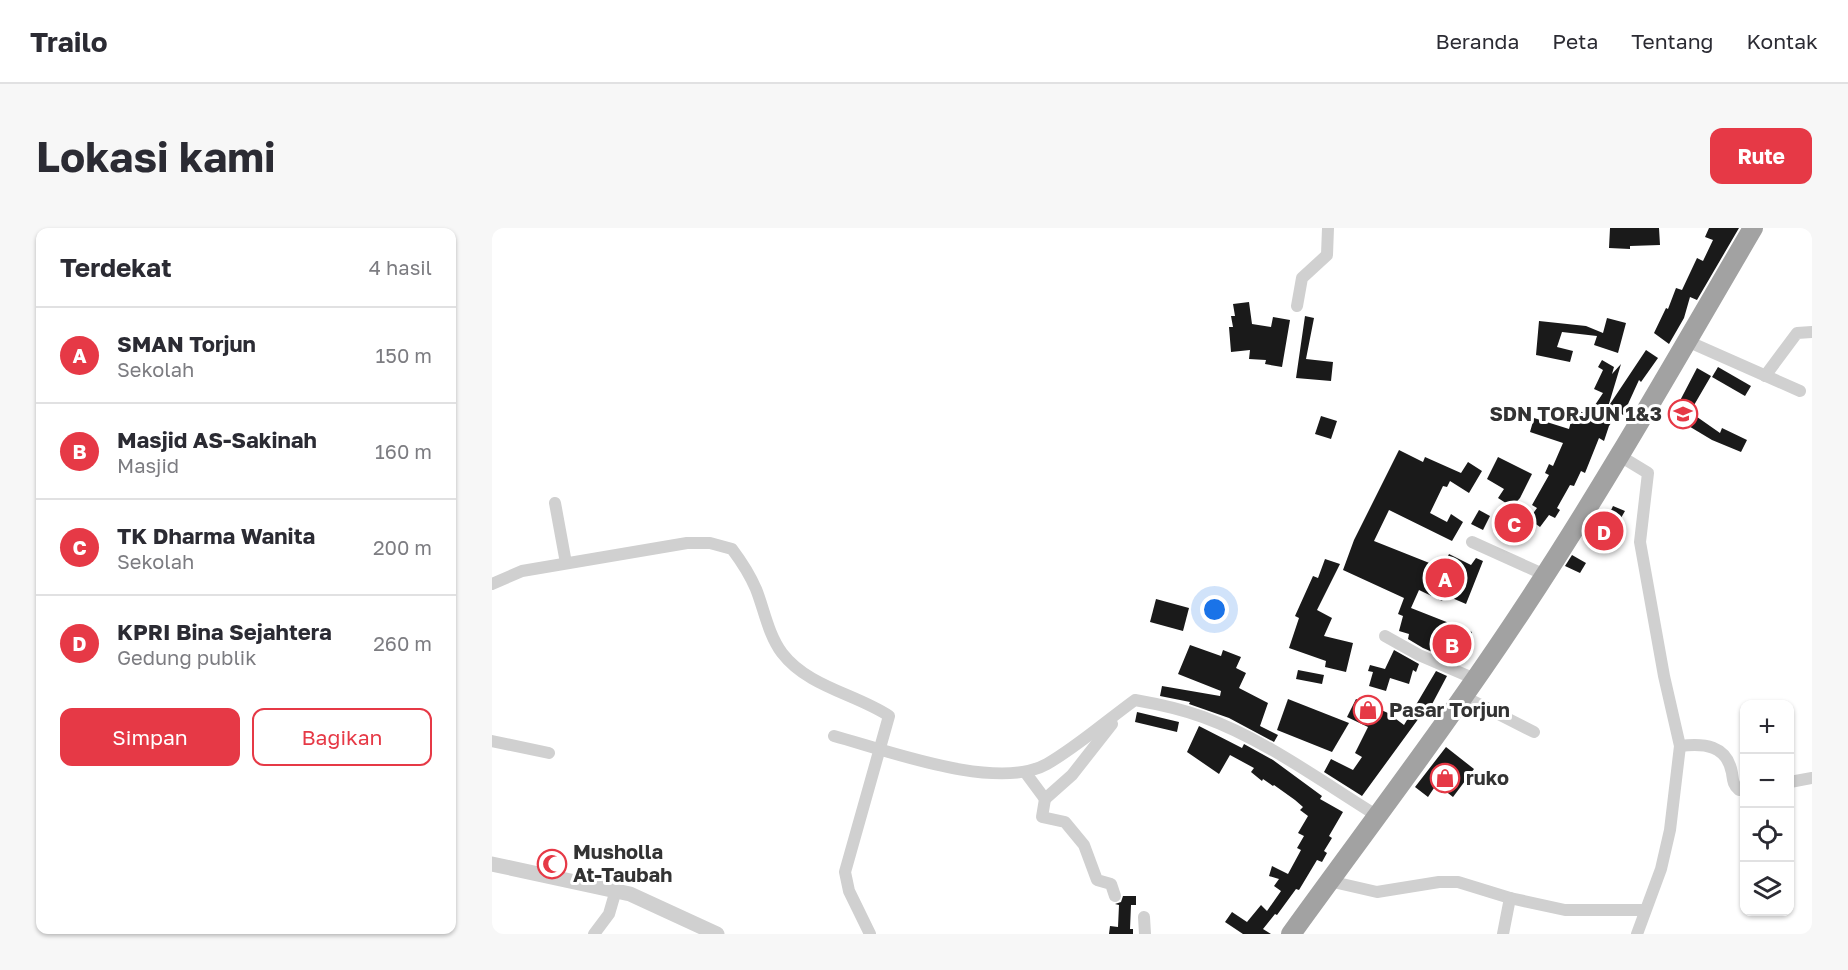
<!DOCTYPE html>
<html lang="id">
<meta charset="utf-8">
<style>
:root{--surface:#fff;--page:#f7f7f7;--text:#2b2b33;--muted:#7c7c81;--line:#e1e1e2;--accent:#e63946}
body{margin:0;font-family:"Golos Text",sans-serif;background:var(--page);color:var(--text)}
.controls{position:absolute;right:18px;bottom:18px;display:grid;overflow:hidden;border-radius:12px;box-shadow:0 2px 4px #0004}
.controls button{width:54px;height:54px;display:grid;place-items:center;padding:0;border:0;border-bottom:2px solid var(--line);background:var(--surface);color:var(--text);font:30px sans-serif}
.you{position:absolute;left:723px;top:382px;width:21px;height:21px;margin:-15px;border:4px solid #fff;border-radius:50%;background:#1a73e8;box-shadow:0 0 0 9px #1a73e833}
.badge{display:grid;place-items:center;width:39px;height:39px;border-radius:50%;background:var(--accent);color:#fff;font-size:20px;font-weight:700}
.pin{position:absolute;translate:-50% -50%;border:3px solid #fff;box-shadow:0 2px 6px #0006}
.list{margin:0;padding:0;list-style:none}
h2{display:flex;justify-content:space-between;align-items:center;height:78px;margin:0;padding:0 24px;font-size:26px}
h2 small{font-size:20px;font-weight:400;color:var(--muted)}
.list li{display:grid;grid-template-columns:39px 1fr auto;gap:18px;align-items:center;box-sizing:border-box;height:96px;padding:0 24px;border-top:2px solid var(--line)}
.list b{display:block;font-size:22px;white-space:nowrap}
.list p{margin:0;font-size:20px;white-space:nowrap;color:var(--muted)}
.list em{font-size:20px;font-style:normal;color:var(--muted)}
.actions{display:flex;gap:12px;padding:18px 24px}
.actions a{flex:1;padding:14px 0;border:2px solid var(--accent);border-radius:12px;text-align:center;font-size:21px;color:var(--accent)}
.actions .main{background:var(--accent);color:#fff}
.icon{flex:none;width:33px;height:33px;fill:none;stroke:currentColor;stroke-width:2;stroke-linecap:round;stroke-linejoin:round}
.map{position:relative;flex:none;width:1320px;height:706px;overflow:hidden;border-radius:12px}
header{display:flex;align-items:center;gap:36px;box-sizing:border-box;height:84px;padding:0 30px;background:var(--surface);border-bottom:2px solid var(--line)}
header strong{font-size:28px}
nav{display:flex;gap:33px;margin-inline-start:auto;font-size:21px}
.intro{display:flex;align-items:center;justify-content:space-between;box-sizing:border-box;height:144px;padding:0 36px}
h1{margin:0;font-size:42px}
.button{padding:15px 27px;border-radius:12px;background:var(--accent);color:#fff;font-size:21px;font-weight:700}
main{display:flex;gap:36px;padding:0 36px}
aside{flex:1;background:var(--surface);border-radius:12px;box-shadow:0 2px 4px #0004}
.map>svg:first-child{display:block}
</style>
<header>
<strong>Trailo</strong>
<nav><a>Beranda</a><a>Peta</a><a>Tentang</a><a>Kontak</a></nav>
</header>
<div class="intro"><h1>Lokasi kami</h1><a class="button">Rute</a></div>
<main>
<aside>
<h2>Terdekat<small>4 hasil</small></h2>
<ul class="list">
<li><span class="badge">A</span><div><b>SMAN Torjun</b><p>Sekolah</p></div><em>150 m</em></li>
<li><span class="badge">B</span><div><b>Masjid AS-Sakinah</b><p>Masjid</p></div><em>160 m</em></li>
<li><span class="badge">C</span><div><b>TK Dharma Wanita</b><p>Sekolah</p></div><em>200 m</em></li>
<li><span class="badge">D</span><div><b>KPRI Bina Sejahtera</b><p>Gedung publik</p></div><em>260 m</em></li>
</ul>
<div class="actions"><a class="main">Simpan</a><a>Bagikan</a></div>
</aside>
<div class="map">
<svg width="1320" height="706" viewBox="0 0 1320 706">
<rect width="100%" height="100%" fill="#fff"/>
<g fill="#1a1a1a">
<path d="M1118,0H1167L1168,17L1138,18V21L1117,20Z"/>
<path d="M1217,0H1247L1205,72L1198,69L1192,90L1177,116L1162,105L1174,80L1176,81L1184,60L1190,62L1205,30L1211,33L1221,12L1213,9Z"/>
<path d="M757,74L760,96L779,99L781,89L798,92L790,139L773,136L774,132L757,131L758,122L739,124L737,99H741L739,88H743L741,76Z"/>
<path d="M813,88L822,90L814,131L841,134L839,153L804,150Z"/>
<path d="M1115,90L1134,95L1126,125L1102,117L1105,108L1070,104L1065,119L1081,123L1078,134L1044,127L1047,93L1094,98L1111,105Z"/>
<path d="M1154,122L1166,130L1149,154L1147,152L1131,187L1127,184L1117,198L1112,213L1107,210L1093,245L1089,243L1082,258L1078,257L1065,280L1068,282L1063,290L1057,287L1048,299L1037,291L1045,280L1040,277L1057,247L1053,245L1057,236L1061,238L1071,215L1038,204L1042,190L1077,201L1082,182L1097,186L1111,165L1102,161L1111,142L1106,139L1110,132L1122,139L1120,146L1129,136L1116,179Z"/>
<path d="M1226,139L1259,158L1253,168L1220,149Z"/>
<path d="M1205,140L1219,148L1198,184L1228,205L1230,200L1255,212L1249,224L1220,212L1180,188Z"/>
<path d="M829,188L845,193L839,211L823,206Z"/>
<path d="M907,222L931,234L933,229L969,245L976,234L990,243L977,265L958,253L955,259L951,258L938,285L955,294L959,286L971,294L960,313L897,282L882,313L950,340L957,326L979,337L984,330L991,333L974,376L953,367L950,373L927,362L919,380L980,404L969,436L931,420L916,411L917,406L907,403L911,388L906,386L912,370L851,342L862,312Z"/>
<path d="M1006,229L1040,246L1028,270L1020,279L1006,270L1012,261L995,251Z"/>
<path d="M1121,278L1133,283L1117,311L1103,305L1107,295L1112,297Z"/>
<path d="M987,282L998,288L991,302L979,296Z"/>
<path d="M1080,327L1094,335L1088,345L1073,338Z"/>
<path d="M833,331L848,336L825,382L840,390L832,408L861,415L854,444L833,439L834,433L797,420L807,390L803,388L821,348L826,350Z"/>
<path d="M664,371L697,380L691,403L658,394Z"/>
<path d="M698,417L729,428L731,422L749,429L744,440L754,445L747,460L776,475L768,498L786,507L782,514L737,490L697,476L698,474L668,468L670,458L728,468L729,463L686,446Z"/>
<path d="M902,422L927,436L924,444L921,442L917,456L898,450L894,463L877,458L881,444L876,443L878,437L893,441Z"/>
<path d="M806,442L832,447L830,456L804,451Z"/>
<path d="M944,443L955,448L938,480L935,479L870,568L832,544L839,531L861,542L870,529L863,525L876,499L855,489L864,471L896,485L912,497Z"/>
<path d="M796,471L857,495L840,524L785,502Z"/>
<path d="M645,484L687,494L685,504L643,494Z"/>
<path d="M707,498L750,520L752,516L781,532L830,568L828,571L851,584L837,608L840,610L832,623L835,625L830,634L825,632L807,662L804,661L785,687L783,686L771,701L779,706H751L733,694L740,684L755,694L769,677L775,683L789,663L782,658L787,651L777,648L780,638L796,646L809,622L805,620L812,608L806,605L816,588L808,582L811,579L803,572L782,557L781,558L771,551L770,553L759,544L762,540L738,527L727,546L695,524Z"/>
<path d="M954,519L982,541L961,569L952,562L950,565L942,560L936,569L923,559Z"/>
<path d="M631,668H644V677H639L638,701H641V706H617L618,698L626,699L627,677L623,676L629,674Z"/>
</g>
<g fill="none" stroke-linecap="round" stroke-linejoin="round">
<g stroke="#d0d0d0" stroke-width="12">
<path d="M805,78L810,50L835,27L836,0"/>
<path d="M1195,113L1308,163"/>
<path d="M1273,148L1305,105L1320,104"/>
<path d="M1128,228L1156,245L1148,314L1172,448L1188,518L1178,602L1169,641L1145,706"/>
<path d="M63,275L74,335"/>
<path d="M980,314L1053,347"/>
<path d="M0,356L30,343L195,315H218L240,321C249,333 258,347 264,361C272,381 276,406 290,425C316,459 364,466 397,488L353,644L357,663L378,706"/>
<path d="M893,408L927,427L983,451"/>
<path d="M971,468L1042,504"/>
<path d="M342,508C394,522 505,564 555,536C586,518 614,493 643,472C666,476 689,481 711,489C772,511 829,553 884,587"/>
<path d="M0,513L57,525"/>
<path d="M1188,518C1212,515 1235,517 1240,545C1241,552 1241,557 1247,562L1252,561"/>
<path d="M533,544L553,571L580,547L620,496"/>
<path d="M1298,554L1320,550"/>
<path d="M553,571L550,589L573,594L592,617L605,652L619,656L623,668"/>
<path d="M837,653L885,664L947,654H966L1018,670L1073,682H1153"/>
<path d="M652,689L653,706"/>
<path d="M102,706L117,686L124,662"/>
<path d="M1011,706L1018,670"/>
</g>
<path stroke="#d0d0d0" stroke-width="15" d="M0,636L138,666L225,706"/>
<path stroke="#a2a2a2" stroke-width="20" d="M799,706C877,598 958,492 1031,381C1113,257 1186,128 1261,0"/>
</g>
<defs>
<g id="school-ring" transform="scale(1.5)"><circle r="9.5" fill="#fff" stroke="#e63946" stroke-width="1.5"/><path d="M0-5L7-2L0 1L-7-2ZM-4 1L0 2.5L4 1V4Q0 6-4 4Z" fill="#e63946"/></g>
<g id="shop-ring" transform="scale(1.5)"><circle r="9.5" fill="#fff" stroke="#e63946" stroke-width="1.5"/><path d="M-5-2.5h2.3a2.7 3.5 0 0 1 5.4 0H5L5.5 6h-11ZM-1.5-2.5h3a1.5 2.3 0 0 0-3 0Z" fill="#e63946"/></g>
<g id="mosque-ring" transform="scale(1.5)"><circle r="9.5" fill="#fff" stroke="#e63946" stroke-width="1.5"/><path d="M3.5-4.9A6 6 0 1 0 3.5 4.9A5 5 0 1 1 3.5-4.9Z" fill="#e63946"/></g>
</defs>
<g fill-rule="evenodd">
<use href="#school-ring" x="1191" y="186"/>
<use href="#shop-ring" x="876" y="482"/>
<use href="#shop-ring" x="953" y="550"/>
<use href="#mosque-ring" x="60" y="636"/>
</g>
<g text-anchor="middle" stroke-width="6" stroke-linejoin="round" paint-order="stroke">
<g font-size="20" font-weight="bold" fill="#333" stroke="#fff" text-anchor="start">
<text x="1170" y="193" text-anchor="end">SDN TORJUN 1&amp;3</text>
<text x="897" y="489">Pasar Torjun</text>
<text x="974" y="557">ruko</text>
<text x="81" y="631">Musholla<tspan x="81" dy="23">At-Taubah</tspan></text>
</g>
</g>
</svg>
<div class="controls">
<button>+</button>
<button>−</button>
<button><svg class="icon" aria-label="locate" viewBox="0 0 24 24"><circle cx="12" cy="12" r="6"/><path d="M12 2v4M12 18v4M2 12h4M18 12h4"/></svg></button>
<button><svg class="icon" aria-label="layers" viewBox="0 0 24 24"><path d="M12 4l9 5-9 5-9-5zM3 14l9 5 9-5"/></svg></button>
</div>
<div class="you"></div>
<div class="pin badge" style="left:953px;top:350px">A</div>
<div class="pin badge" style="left:960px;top:416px">B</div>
<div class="pin badge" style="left:1022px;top:295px">C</div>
<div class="pin badge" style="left:1112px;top:303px">D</div>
</div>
</main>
